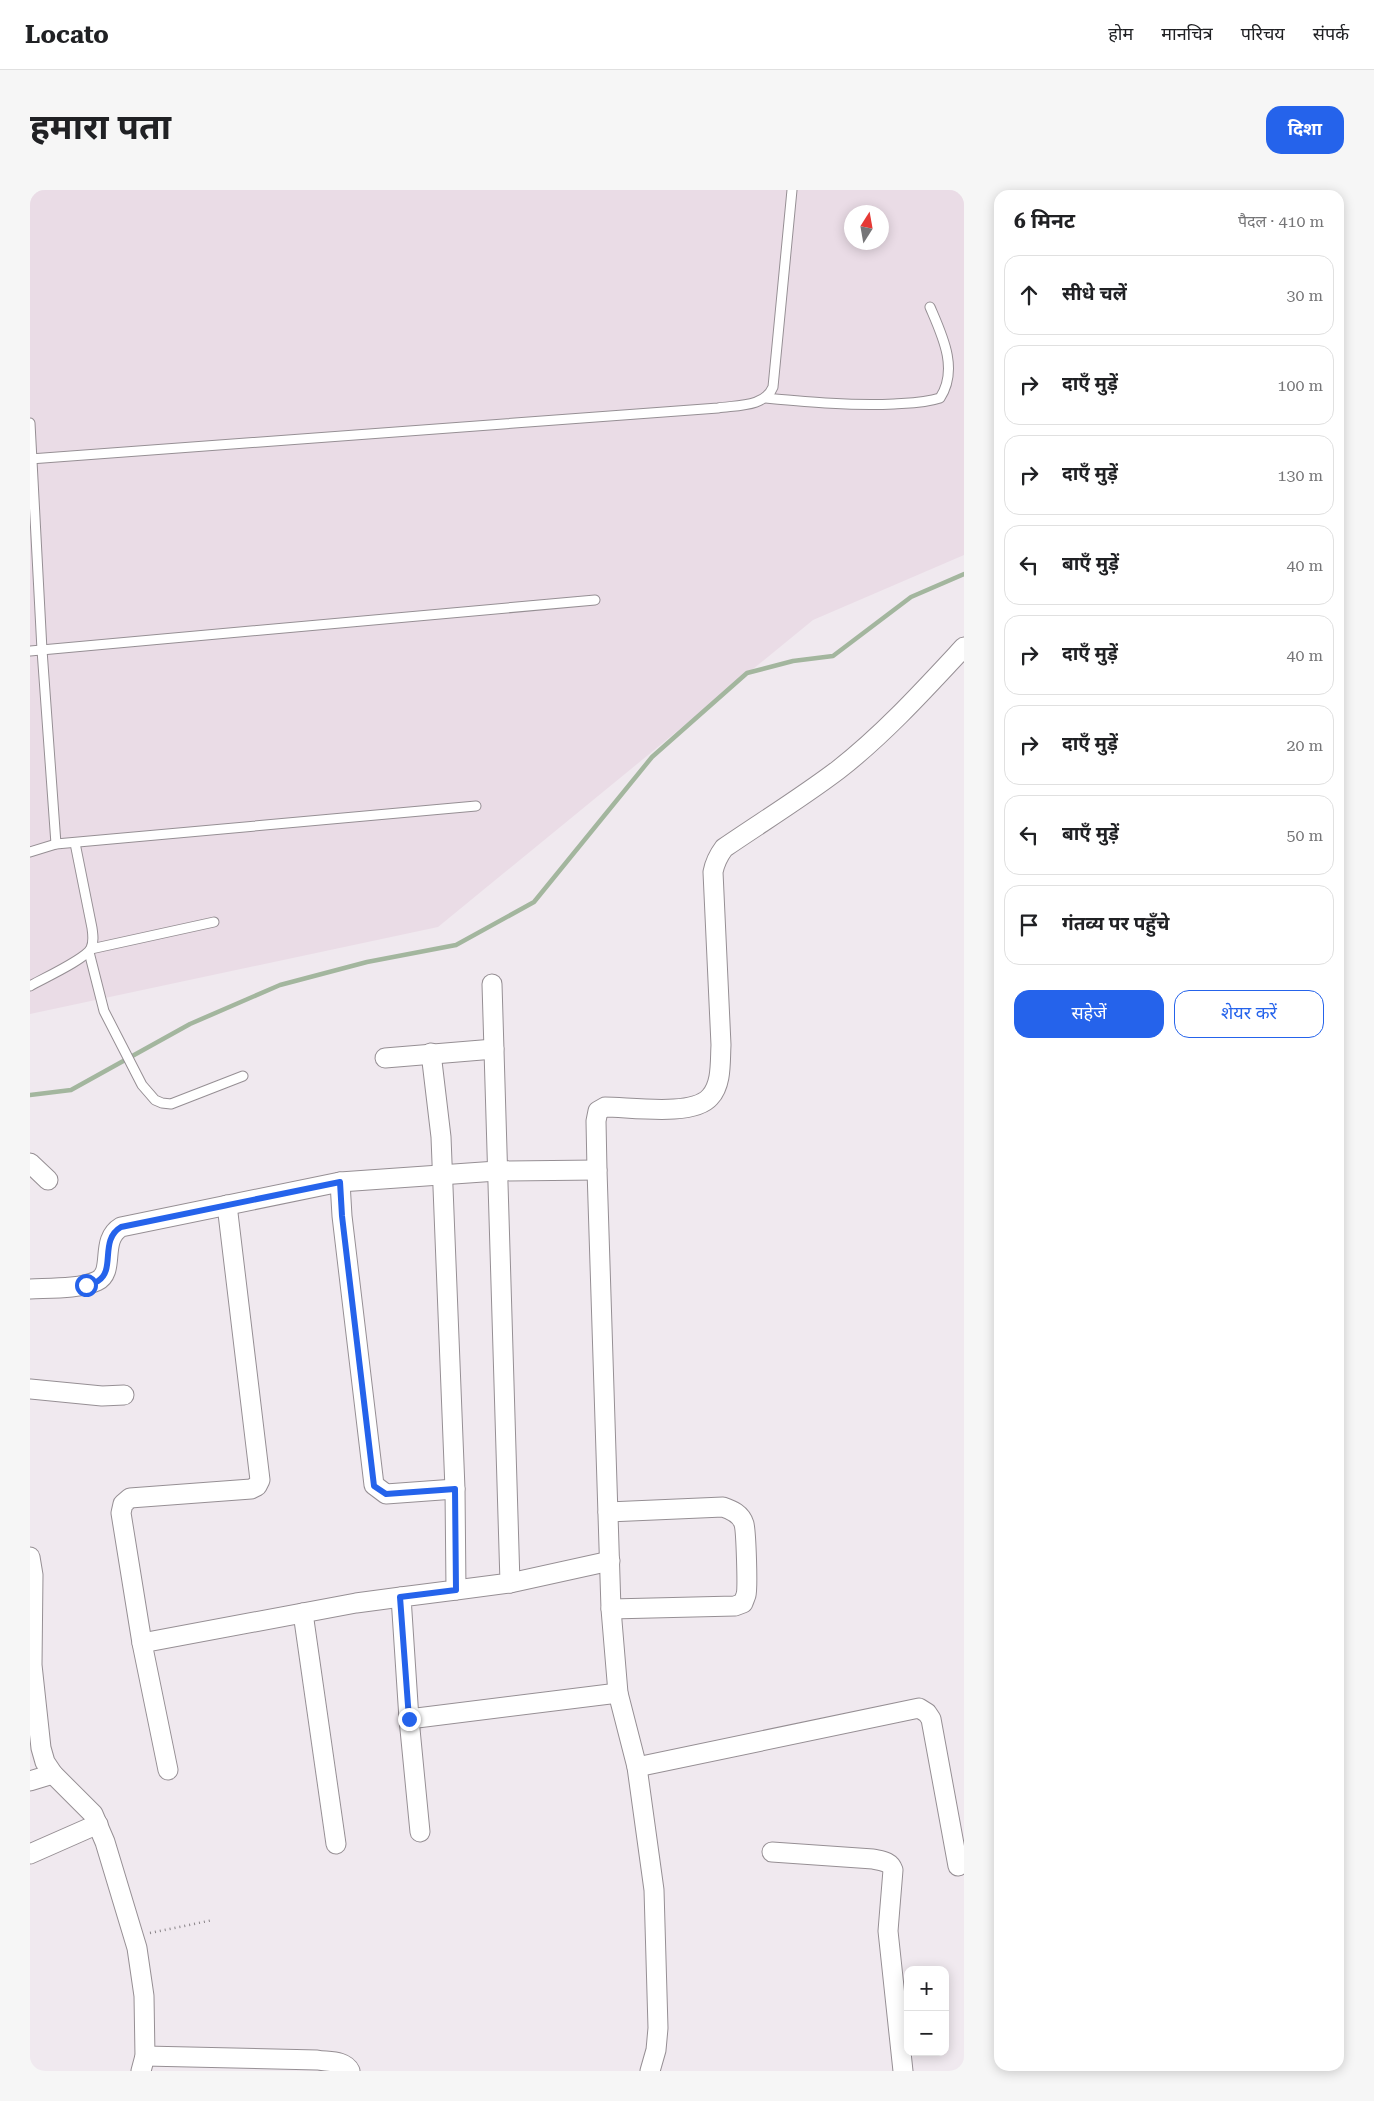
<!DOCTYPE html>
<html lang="hi">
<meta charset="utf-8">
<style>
:root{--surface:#fff;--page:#f6f6f6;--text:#202124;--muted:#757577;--line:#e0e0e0;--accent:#2563eb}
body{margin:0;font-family:"Roboto Serif","Noto Sans Devanagari",serif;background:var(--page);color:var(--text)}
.controls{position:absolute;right:15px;bottom:15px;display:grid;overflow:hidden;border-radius:10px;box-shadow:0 2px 12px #0003}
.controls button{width:45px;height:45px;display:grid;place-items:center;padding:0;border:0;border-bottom:1px solid var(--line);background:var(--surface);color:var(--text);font:25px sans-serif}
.compass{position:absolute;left:814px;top:15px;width:45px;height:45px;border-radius:50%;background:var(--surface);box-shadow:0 2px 12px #0003;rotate:11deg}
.stop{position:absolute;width:15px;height:15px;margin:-11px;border:4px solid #2563eb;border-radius:50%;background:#fff}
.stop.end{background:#2563eb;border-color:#fff;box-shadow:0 1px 5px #0008}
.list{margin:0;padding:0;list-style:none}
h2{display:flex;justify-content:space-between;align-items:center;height:65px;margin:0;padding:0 20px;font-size:21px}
h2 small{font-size:16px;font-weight:400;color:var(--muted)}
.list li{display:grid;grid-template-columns:32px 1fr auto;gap:15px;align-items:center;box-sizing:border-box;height:80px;margin:0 10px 10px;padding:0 10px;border:1px solid var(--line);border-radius:15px}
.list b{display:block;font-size:19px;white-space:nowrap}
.list em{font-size:16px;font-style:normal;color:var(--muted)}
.actions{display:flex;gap:10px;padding:15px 20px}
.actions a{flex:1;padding:11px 0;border:1px solid var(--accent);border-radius:15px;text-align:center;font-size:18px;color:var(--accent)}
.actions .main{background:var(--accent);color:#fff}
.icon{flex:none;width:28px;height:28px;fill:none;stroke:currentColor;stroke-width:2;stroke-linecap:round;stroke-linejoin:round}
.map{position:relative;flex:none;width:934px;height:1881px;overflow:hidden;border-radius:15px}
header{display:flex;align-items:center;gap:30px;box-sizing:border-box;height:70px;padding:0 25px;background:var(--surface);border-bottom:1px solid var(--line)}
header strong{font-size:24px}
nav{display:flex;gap:28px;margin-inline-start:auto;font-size:18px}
.intro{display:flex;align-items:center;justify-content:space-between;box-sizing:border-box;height:120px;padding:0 30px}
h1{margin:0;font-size:35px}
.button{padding:12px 22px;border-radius:15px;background:var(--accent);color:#fff;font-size:18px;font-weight:700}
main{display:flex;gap:30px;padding:0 30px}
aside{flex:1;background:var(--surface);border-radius:15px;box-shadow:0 2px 12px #0003}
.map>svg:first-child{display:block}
</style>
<header>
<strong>Locato</strong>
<nav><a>होम</a><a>मानचित्र</a><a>परिचय</a><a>संपर्क</a></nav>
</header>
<div class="intro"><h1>हमारा पता</h1><a class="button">दिशा</a></div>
<main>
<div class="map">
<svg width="934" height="1881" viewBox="0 0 934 1881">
<rect width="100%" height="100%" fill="#f0e9ef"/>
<path fill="#eadce6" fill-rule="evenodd" d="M0,0H934V365L783,430L408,737L0,824ZM822,22H852V52H822Z"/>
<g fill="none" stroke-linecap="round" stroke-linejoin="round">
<path stroke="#a3b69e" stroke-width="4.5" d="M0,905L41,900L160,834L250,795L337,772L426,755L504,712L622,567L717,483L763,471L803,466L881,407L934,384"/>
<g stroke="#968f94" stroke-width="11">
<g id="lane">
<path d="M736,208C779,212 821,216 864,214C880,213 895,213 910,208C929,179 912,145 900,117"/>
<path d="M0,233L12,460L26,654"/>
<path d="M0,269L688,218C707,215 735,217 743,197L762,0"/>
<path d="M0,461L565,410"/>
<path d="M0,662L26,654L446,616"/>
<path d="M61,759L184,732"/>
<path d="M59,762L74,821L112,895L125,910L132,913L141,914L213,886"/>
<path d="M0,796C12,789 56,769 61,758C64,752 63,745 62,738L45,653"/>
</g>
</g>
<g stroke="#968f94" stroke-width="21">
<g id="street">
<path d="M401,863L411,947L425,1299L426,1400L371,1407L379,1529L588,1503"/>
<path d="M355,868L464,859"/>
<path d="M0,973L18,990"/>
<path d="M310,992L312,1026L344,1295L356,1304L425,1299"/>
<path d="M0,1099C19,1098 50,1099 67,1091C86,1082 69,1050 91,1037L310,992L467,981L567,980"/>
<path d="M0,1199L72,1206L94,1205"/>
<path d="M578,1322L693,1317C702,1320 711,1324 714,1334C716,1341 718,1398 716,1405C715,1408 714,1410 713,1413L705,1416L581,1419"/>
<path d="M0,1367L3,1385L2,1475L11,1558L15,1572L23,1584L63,1624L75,1652L107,1758L114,1806L115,1866L111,1881"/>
<path d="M480,1393L580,1371"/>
<path d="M426,1400L480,1393L462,794"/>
<path d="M273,1423L306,1654"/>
<path d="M112,1453L91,1323L93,1314L100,1308L221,1299L227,1296L230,1290L197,1015"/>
<path d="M379,1529L390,1642"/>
<path d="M607,1577L889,1518L897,1523L901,1529L928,1676"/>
<path d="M138,1580L112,1453L326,1413L371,1407"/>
<path d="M0,1591L23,1584"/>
<path d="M742,1662L843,1669C852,1671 860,1671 863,1680L858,1741L873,1881"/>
<path d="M0,1664L68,1634"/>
<path d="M115,1866L287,1870C298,1872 315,1870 320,1881"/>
<path d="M620,1881L626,1860L628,1838L624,1700L607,1577L588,1503L581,1419L567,980L566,931L568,921L575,917C600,917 663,927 680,907C692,894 690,872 691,855L683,682C685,672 688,666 694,658C732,632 771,608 808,580C854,544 894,500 934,457"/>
</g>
</g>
<path stroke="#898488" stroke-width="2.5" stroke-dasharray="1 4" stroke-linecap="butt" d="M120,1743L183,1730"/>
<use href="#lane" stroke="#fff" stroke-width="9"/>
<use href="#street" stroke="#fff" stroke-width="19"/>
</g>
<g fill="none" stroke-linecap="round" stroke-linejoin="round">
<path stroke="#2563eb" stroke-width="6" d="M56,1095C60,1094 65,1093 68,1091C86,1080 69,1050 91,1037L310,992L312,1026L344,1296L356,1304L425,1299L426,1400L370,1407L379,1529"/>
</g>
</svg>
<div class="controls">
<button>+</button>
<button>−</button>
</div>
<svg class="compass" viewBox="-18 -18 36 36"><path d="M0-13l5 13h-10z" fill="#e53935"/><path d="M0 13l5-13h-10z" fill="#757577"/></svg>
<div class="stop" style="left:56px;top:1095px"></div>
<div class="stop end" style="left:379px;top:1529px"></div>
</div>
<aside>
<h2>6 मिनट<small>पैदल · 410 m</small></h2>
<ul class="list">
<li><svg class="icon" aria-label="ahead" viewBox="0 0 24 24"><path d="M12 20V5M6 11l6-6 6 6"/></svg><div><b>सीधे चलें</b></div><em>30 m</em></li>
<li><svg class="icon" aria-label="right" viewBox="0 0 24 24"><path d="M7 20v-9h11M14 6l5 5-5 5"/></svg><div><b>दाएँ मुड़ें</b></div><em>100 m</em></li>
<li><svg class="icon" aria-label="right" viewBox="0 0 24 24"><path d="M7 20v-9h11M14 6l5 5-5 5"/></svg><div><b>दाएँ मुड़ें</b></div><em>130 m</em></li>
<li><svg class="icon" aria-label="left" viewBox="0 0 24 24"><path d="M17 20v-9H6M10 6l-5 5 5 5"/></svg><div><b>बाएँ मुड़ें</b></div><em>40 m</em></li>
<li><svg class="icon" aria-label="right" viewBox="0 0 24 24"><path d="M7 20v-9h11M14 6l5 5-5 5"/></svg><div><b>दाएँ मुड़ें</b></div><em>40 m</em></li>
<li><svg class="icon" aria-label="right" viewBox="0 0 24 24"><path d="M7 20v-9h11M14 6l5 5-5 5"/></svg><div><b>दाएँ मुड़ें</b></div><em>20 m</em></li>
<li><svg class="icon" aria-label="left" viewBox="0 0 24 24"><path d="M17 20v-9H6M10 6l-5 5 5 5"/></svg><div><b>बाएँ मुड़ें</b></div><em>50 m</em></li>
<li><svg class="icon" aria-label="arrive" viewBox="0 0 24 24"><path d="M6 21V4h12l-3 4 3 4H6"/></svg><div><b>गंतव्य पर पहुँचे</b></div></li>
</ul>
<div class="actions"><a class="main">सहेजें</a><a>शेयर करें</a></div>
</aside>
</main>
